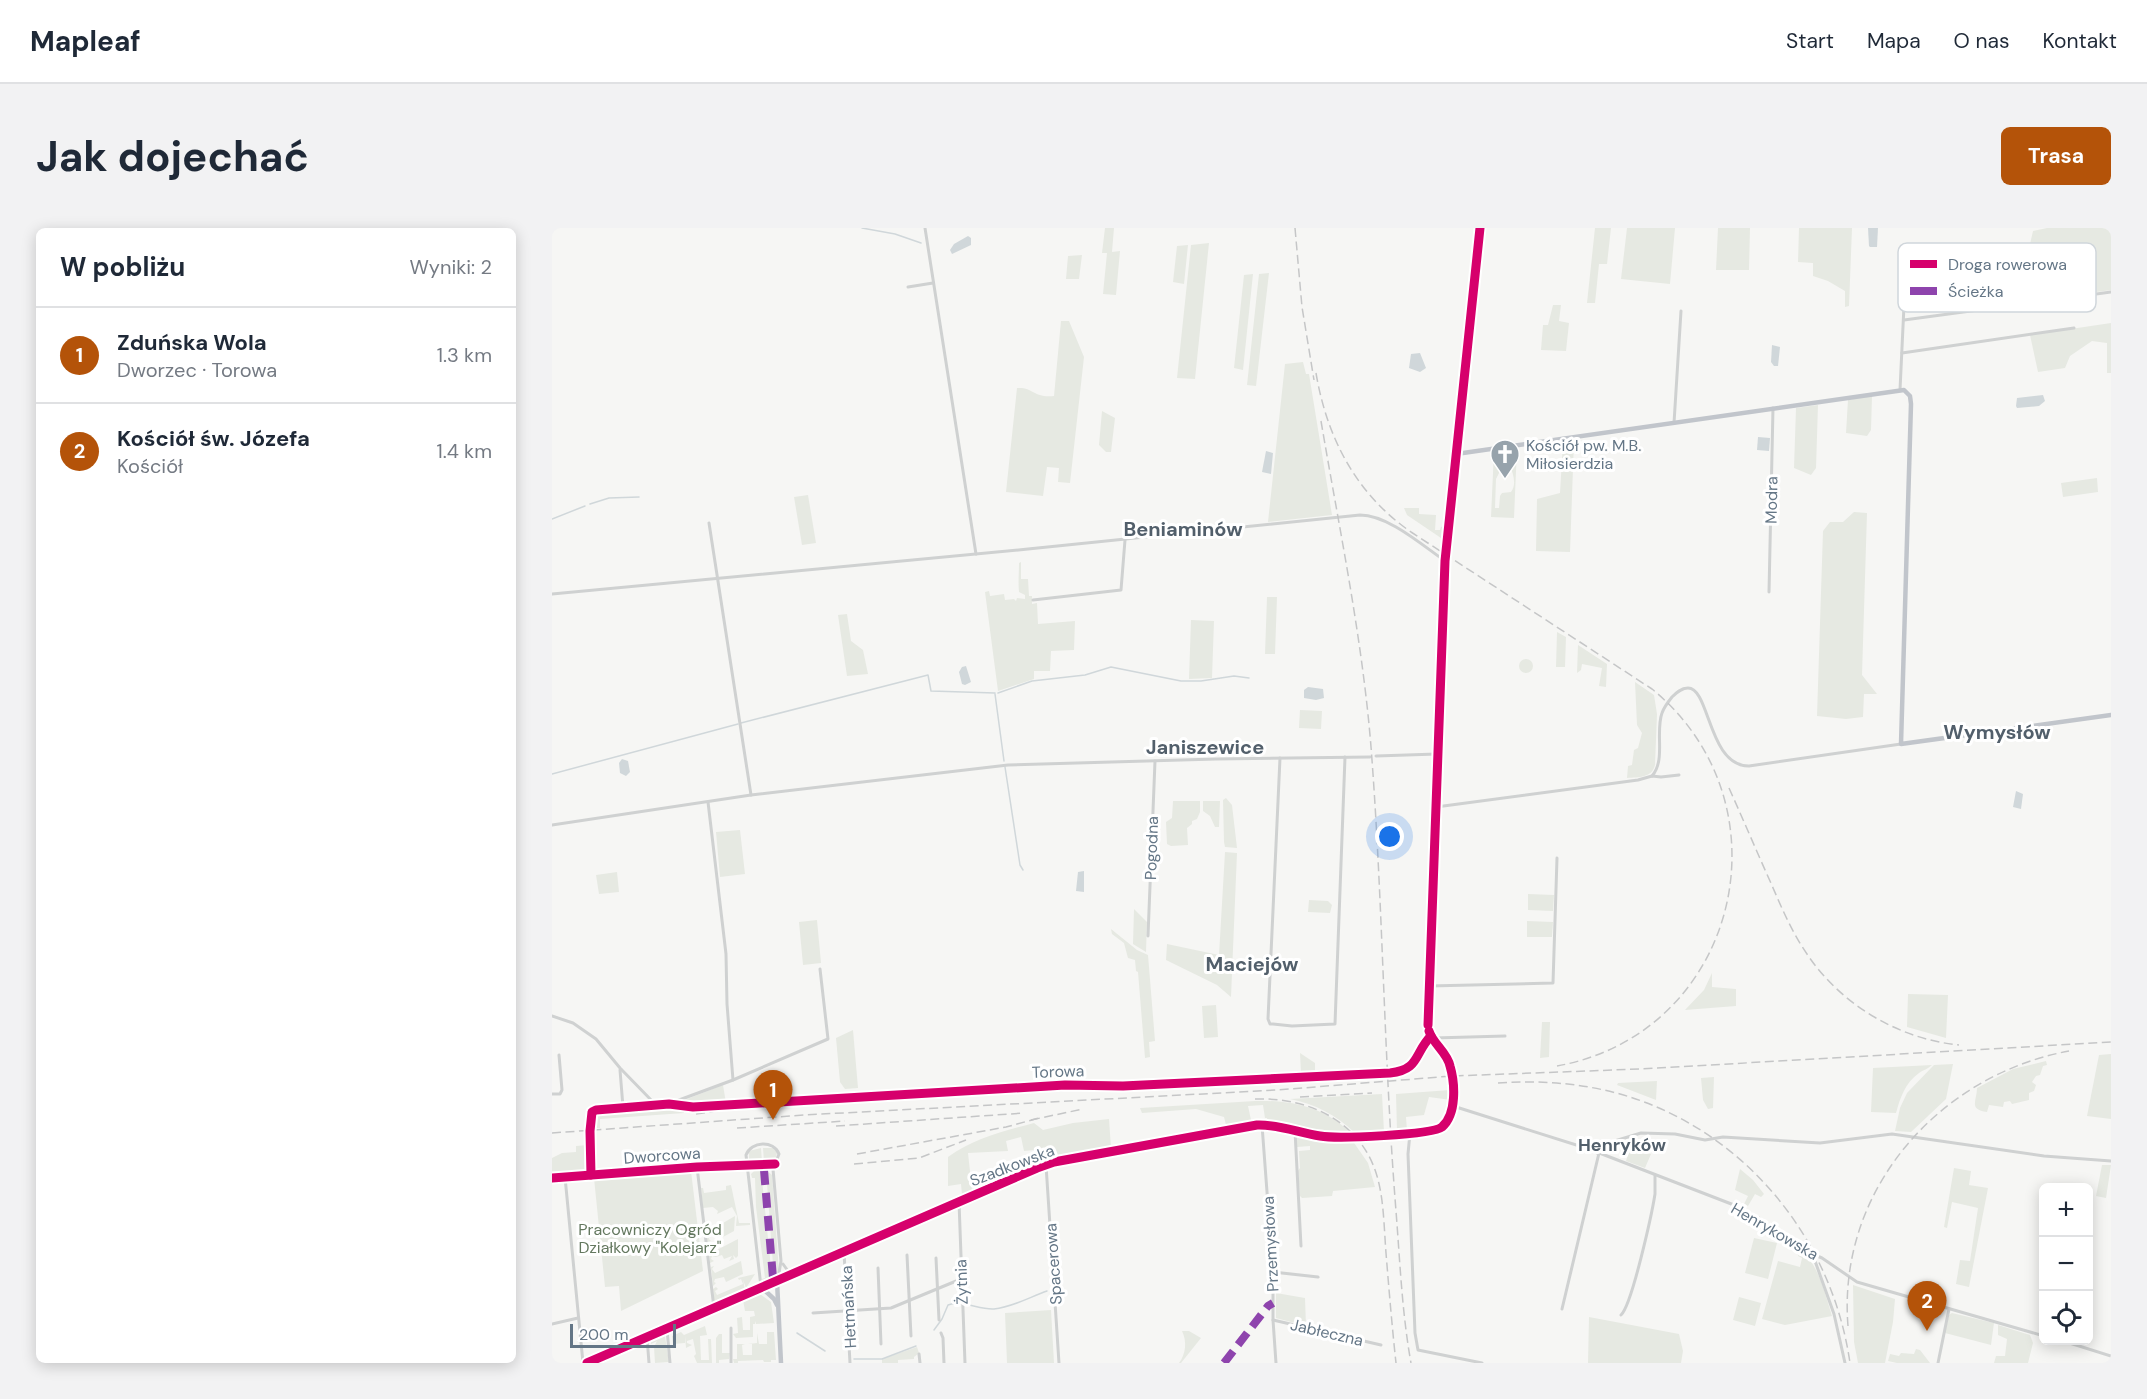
<!DOCTYPE html>
<html lang="pl">
<meta charset="utf-8">
<style>
:root{--surface:#fff;--page:#f2f2f3;--text:#1f2937;--muted:#747a83;--line:#e0e1e3;--accent:#b45309}
body{margin:0;font-family:"DM Sans",sans-serif;background:var(--page);color:var(--text)}
.controls{position:absolute;right:18px;bottom:18px;display:grid;overflow:hidden;border-radius:9px;box-shadow:0 3px 15px #0003}
.controls button{width:54px;height:54px;display:grid;place-items:center;padding:0;border:0;border-bottom:2px solid var(--line);background:var(--surface);color:var(--text);font:30px sans-serif}
.scale{position:absolute;left:18px;bottom:15px;width:106px;box-sizing:border-box;padding-left:6px;border:3px solid #647686;border-top:0;font-size:16px;line-height:21px;white-space:nowrap;color:#647686;-webkit-text-stroke:4px #fff;paint-order:stroke}
.you{position:absolute;left:838px;top:609px;width:21px;height:21px;margin:-15px;border:4px solid #fff;border-radius:50%;background:#1a73e8;box-shadow:0 0 0 9px #1a73e833}
.badge{display:grid;place-items:center;width:39px;height:39px;border-radius:50%;background:var(--accent);color:#fff;font-size:20px;font-weight:700}
.pin{position:absolute;translate:-50% -50px;filter:drop-shadow(0 2px 3px #0008)}
.pin::after{content:'';position:absolute;top:32px;width:21px;height:18px;background:inherit;clip-path:polygon(0 0,100% 0,50% 100%)}
.list{margin:0;padding:0;list-style:none}
h2{display:flex;justify-content:space-between;align-items:center;height:78px;margin:0;padding:0 24px;font-size:26px}
h2 small{font-size:20px;font-weight:400;color:var(--muted)}
.list li{display:grid;grid-template-columns:39px 1fr auto;gap:18px;align-items:center;box-sizing:border-box;height:96px;padding:0 24px;border-top:2px solid var(--line)}
.list b{display:block;font-size:22px;white-space:nowrap}
.list p{margin:0;font-size:20px;white-space:nowrap;color:var(--muted)}
.list em{font-size:20px;font-style:normal;color:var(--muted)}
.icon{flex:none;width:33px;height:33px;fill:none;stroke:currentColor;stroke-width:2;stroke-linecap:round;stroke-linejoin:round}
.map{position:relative;flex:none;width:1559px;height:1135px;overflow:hidden;border-radius:9px}
header{display:flex;align-items:center;gap:36px;box-sizing:border-box;height:84px;padding:0 30px;background:var(--surface);border-bottom:2px solid var(--line)}
header strong{font-size:28px}
nav{display:flex;gap:33px;margin-inline-start:auto;font-size:21px}
.intro{display:flex;align-items:center;justify-content:space-between;box-sizing:border-box;height:144px;padding:0 36px}
h1{margin:0;font-size:42px}
.button{padding:15px 27px;border-radius:9px;background:var(--accent);color:#fff;font-size:21px;font-weight:700}
main{display:flex;gap:36px;padding:0 36px}
aside{flex:1;background:var(--surface);border-radius:9px;box-shadow:0 3px 15px #0003}
.map>svg:first-child{display:block}
</style>
<header>
<strong>Mapleaf</strong>
<nav><a>Start</a><a>Mapa</a><a>O nas</a><a>Kontakt</a></nav>
</header>
<div class="intro"><h1>Jak dojechać</h1><a class="button">Trasa</a></div>
<main>
<aside>
<h2>W pobliżu<small>Wyniki: 2</small></h2>
<ul class="list">
<li><span class="badge">1</span><div><b>Zduńska Wola</b><p>Dworzec · Torowa</p></div><em>1.3 km</em></li>
<li><span class="badge">2</span><div><b>Kościół św. Józefa</b><p>Kościół</p></div><em>1.4 km</em></li>
</ul>
</aside>
<div class="map">
<svg width="1559" height="1135" viewBox="0 0 1559 1135">
<rect width="100%" height="100%" fill="#f6f6f4"/>
<g fill="#e6e9e2">
<path d="M553,0H562L560,24L568,23L564,67L551,66L555,25H550Z"/>
<path d="M1043,0H1059L1055,36H1047L1043,75H1035Z"/>
<path d="M1075,0H1123L1118,56L1069,51Z"/>
<path d="M1166,0H1198L1197,42H1164Z"/>
<path d="M1247,0H1300L1297,78L1293,79V63L1276,53L1261,48V35L1246,34Z"/>
<path d="M1495,0H1559V62L1429,80L1423,72L1462,63L1461,54L1449,44L1451,30L1476,25L1481,3Z"/>
<path d="M657,15L643,151L625,150L639,17Z"/>
<path d="M636,17L632,56L621,54L625,18Z"/>
<path d="M530,27L527,51H514L516,28Z"/>
<path d="M717,45L704,158L695,157L707,46Z"/>
<path d="M701,46L691,142L682,140L692,47Z"/>
<path d="M1001,77H1009L1007,93L1017,95L1014,123L989,122L991,97H996Z"/>
<path d="M509,93H517L532,129L518,255L506,254L507,240L495,239L491,268L454,264L465,160C482,159 481,170 502,168Z"/>
<path d="M1559,95V145H1555V115L1540,113L1518,128L1513,140L1486,144L1478,107Z"/>
<path d="M751,134L754,146H757L780,287L716,294L733,136Z"/>
<path d="M1320,168L1319,202L1315,208L1294,205L1296,172Z"/>
<path d="M1266,177L1264,240L1259,247L1242,240L1244,180Z"/>
<path d="M550,183L563,190L559,224H554L547,217Z"/>
<path d="M1022,212L1018,324L984,323L985,271L1008,265L1011,214Z"/>
<path d="M965,220L962,290L939,289L942,223L954,222L951,223L950,239L944,251L943,280H947L948,268L950,265L959,264C965,256 961,246 958,237L959,236L960,222H957Z"/>
<path d="M1545,250L1546,264L1511,269L1509,255Z"/>
<path d="M256,267L264,315L250,317L242,269Z"/>
<path d="M852,280H867V286L884,287L883,302H888L889,299L891,298L889,310L855,287Z"/>
<path d="M1302,284L1315,285L1310,447L1325,466H1312L1311,489L1294,491L1265,488L1271,303L1278,294H1291Z"/>
<path d="M469,334V351H476L477,368H480V376L485,375L486,396L523,393L522,422L499,423L498,443H482V451L446,463L433,364L437,363L438,368L452,366L453,372L462,371L464,373L465,370L473,371V367L467,364C466,354 467,345 467,335Z"/>
<path d="M715,369H725L723,426H713Z"/>
<path d="M295,386L299,413L311,422L316,446L295,448L286,387Z"/>
<path d="M639,392L662,393L660,450L637,451Z"/>
<path d="M1005,404L1014,409L1013,439H1004Z"/>
<path d="M1026,417L1055,436L1054,459L1047,458L1050,440L1030,436L1029,442L1025,445Z"/>
<circle cx="974" cy="438" r="7"/>
<path d="M1083,454L1102,467L1105,486L1103,537C1100,550 1087,549 1075,550L1076,538L1080,537L1082,522L1086,520L1090,505L1085,497Z"/>
<path d="M748,482L770,483L769,501L747,500Z"/>
<path d="M674,570L680,577L685,620L673,619L672,614L671,572Z"/>
<path d="M621,573H648V584L645,591L640,593V596L635,600L636,617L619,618L615,616L614,594L620,590Z"/>
<path d="M651,573H668L667,599H663L658,588L651,583Z"/>
<path d="M188,602L193,646L168,649L164,604Z"/>
<path d="M673,624L685,625L679,769L665,757L614,732L615,716L667,727Z"/>
<path d="M65,644L67,664L47,666L44,647Z"/>
<path d="M976,666L1002,667L1001,683L976,682Z"/>
<path d="M757,672L776,673L780,677L778,685L756,684Z"/>
<path d="M582,681L595,694L594,724L581,716Z"/>
<path d="M265,692L269,735L251,737L247,694Z"/>
<path d="M975,693L1001,694L1000,709H975Z"/>
<path d="M559,701L585,722L596,727L603,813L597,814L598,829L593,830L586,744L584,743L583,732L576,730L572,715L560,706Z"/>
<path d="M1160,745V759L1184,761V778L1133,782L1152,762Z"/>
<path d="M1356,766L1396,767L1394,810L1355,799Z"/>
<path d="M664,777L666,809L652,810L650,778Z"/>
<path d="M990,794H998L997,829L988,830Z"/>
<path d="M301,802L306,860L293,861L288,854L284,810Z"/>
<path d="M748,825L763,835V845H749Z"/>
<path d="M1559,826V891L1535,888L1547,827Z"/>
<path d="M1494,833L1495,837L1491,838L1488,847L1484,848L1480,854L1484,857L1482,863L1477,865V872L1460,876L1458,873L1452,874L1451,879L1437,877L1435,884C1416,881 1425,873 1425,860L1461,841Z"/>
<path d="M1401,836L1394,871L1359,904L1343,903L1348,880L1355,865L1382,837Z"/>
<path d="M1380,837C1376,841 1371,842 1367,845C1353,855 1348,870 1344,885L1319,884L1321,840Z"/>
<path d="M1162,849L1161,880L1156,881L1151,872L1149,850Z"/>
<path d="M1105,853L1104,872L1065,857L1066,855Z"/>
<path d="M171,857L174,875L140,877L130,876V873Z"/>
<path d="M898,862L899,872L877,869L872,887L854,889L855,903H845L844,866Z"/>
<path d="M830,866L832,904L803,905C784,887 764,876 738,871Z"/>
<path d="M703,873C740,872 772,879 799,905H765L716,894L715,890H713L711,877L696,878L699,892L682,897H674L672,889L644,881L590,885L588,880Z"/>
<path d="M112,877L132,880V885L48,891V900H40L41,887L45,884L99,880L100,883H112Z"/>
<path d="M557,891L559,920L513,927L494,933L493,921L472,923L469,909L454,913L456,923L416,925L420,962L410,967L409,956L396,958V929C422,910 452,903 482,895L491,902L521,895Z"/>
<path d="M747,907L773,912H800L816,935L823,959L781,963L780,968L750,970L748,968L746,943L748,940L747,923L758,922V918L745,919L744,909Z"/>
<path d="M36,917L37,940L32,943L0,945V930L10,925L24,924V918Z"/>
<path d="M209,920L210,934H197V923Z"/>
<path d="M211,920H222L225,925L223,932L212,934Z"/>
<path d="M1081,922L1099,926L1093,940L1074,933L1077,923Z"/>
<path d="M1550,937H1559L1554,970L1544,968Z"/>
<path d="M1402,940L1419,943L1417,957L1436,960L1417,1059L1404,1056L1408,1032L1418,1033L1426,980L1400,974L1395,1000L1392,999Z"/>
<path d="M1188,941L1201,952L1212,966L1209,969L1203,966L1196,978L1192,976L1196,968L1183,962Z"/>
<path d="M209,942L220,1050L212,1054L210,1051L213,1050L204,979L203,950H200L199,946L202,943Z"/>
<path d="M214,942L220,947L227,1044L222,1050Z"/>
<path d="M139,943L151,1043L69,1083L67,1058L53,1059L42,950Z"/>
<path d="M179,957L187,995H198V997L184,998L185,988L180,979L165,986L166,983L161,979L151,980L149,960H151L152,965L174,962V958Z"/>
<path d="M183,988L182,1003L171,1009L170,1003L158,1007L157,1011L159,1013L155,1014L153,997L157,996L156,998L159,1002Z"/>
<path d="M1202,1010L1225,1015L1216,1051L1193,1045Z"/>
<path d="M186,1011V1028L184,1030L181,1027L182,1031L177,1033L180,1028L172,1031L170,1027L164,1029L160,1028L159,1031L162,1033L158,1035L156,1018L160,1017L158,1019L161,1024Z"/>
<path d="M1248,1022C1267,1036 1273,1066 1280,1088L1233,1097L1210,1091L1226,1033L1248,1039L1250,1030L1246,1028Z"/>
<path d="M189,1033L191,1046L174,1054L172,1049L163,1051L162,1054L164,1055L161,1058L159,1039L162,1038L160,1041L163,1045Z"/>
<path d="M203,1046L194,1060L191,1052L193,1062L162,1074L161,1061L164,1059L166,1061L163,1063L165,1067L191,1056L189,1051L187,1052L186,1050Z"/>
<path d="M1301,1057L1343,1071L1341,1094L1333,1135H1306L1302,1114Z"/>
<path d="M724,1065L753,1070L754,1098L724,1090Z"/>
<path d="M208,1066L219,1074L222,1095L204,1096L203,1093V1096H201V1109L184,1110L181,1106L186,1105L185,1090L190,1089L191,1102H198V1089L203,1088L202,1083H193L191,1072Z"/>
<path d="M1187,1069L1209,1075L1203,1098L1181,1092Z"/>
<path d="M499,1082L502,1135H455L453,1085Z"/>
<path d="M1400,1085L1442,1095L1439,1117L1393,1105L1397,1087Z"/>
<path d="M1037,1089L1127,1106L1131,1123L1129,1135H1036Z"/>
<path d="M1446,1097L1478,1107L1481,1115L1476,1135H1442L1444,1128H1453L1455,1111L1446,1107Z"/>
<path d="M153,1098L155,1107L148,1108L149,1132H157L156,1111H159L160,1135H145L142,1128L144,1126L141,1111L135,1113V1115L140,1117L134,1120L133,1108V1115L121,1116L120,1108L129,1104L132,1107Z"/>
<path d="M630,1103H637L649,1110L629,1135H627C634,1126 635,1113 630,1103Z"/>
<path d="M215,1104H222L224,1132H219V1134H212L211,1132L186,1133V1135H182L181,1131H185V1116H193L190,1117L191,1127H200V1116H196L205,1115V1105L207,1116H215Z"/>
<path d="M167,1106H170V1125H178L177,1131L167,1132V1135H164V1110Z"/>
<path d="M111,1107L109,1110L113,1108L117,1134L103,1135L102,1119L105,1113L99,1116V1112Z"/>
<path d="M365,1119L367,1125L362,1129V1131L346,1132V1135H330V1131Z"/>
<path d="M1364,1121L1368,1122L1378,1135H1345L1336,1133L1338,1126L1347,1128L1349,1125L1362,1126Z"/>
</g>
<g fill="#d0d7da">
<path d="M1316,0H1326L1325,19H1318L1317,18Z"/>
<path d="M416,8L419,10V17L400,26L398,22L402,16Z"/>
<path d="M1220,117L1228,119L1226,138H1222L1219,134Z"/>
<path d="M868,125L874,140L868,144L857,140L859,126Z"/>
<path d="M1491,167L1493,173L1487,178L1465,180L1464,178L1465,170Z"/>
<path d="M1206,209L1218,210L1217,223L1205,222Z"/>
<path d="M714,223L721,225L719,246L710,244Z"/>
<path d="M414,438L419,454L413,457L410,456L407,444L410,439Z"/>
<path d="M756,459L771,461L772,470L764,472L752,470V462Z"/>
<path d="M70,531L76,533L78,544L74,548L68,545L67,535Z"/>
<path d="M1464,563L1471,566L1469,581L1461,579Z"/>
<path d="M532,643V664L524,663L526,644Z"/>
</g>
<g fill="none" stroke-linecap="round" stroke-linejoin="round">
<g stroke="#d0d7da" stroke-width="1.5">
<path d="M310,0L343,6L369,15"/>
<path d="M38,276L57,270L87,269"/>
<path d="M0,291L33,278"/>
<path d="M446,465L480,453L533,447L559,439L629,453H649L682,448L697,450"/>
<path d="M443,466L452,533"/>
<path d="M189,495L376,447L379,463L443,465"/>
<path d="M453,539L468,637L471,642"/>
<path d="M0,546L186,496"/>
<path d="M382,1102L390,1091L396,1077C411,1072 427,1082 442,1081C461,1079 478,1069 495,1063"/>
<path d="M245,1105L273,1123"/>
<path d="M302,1131H330L364,1118"/>
</g>
<g stroke="#cfd1d1" stroke-width="3">
<path d="M373,0L424,326"/>
<path d="M356,59L381,55"/>
<path d="M1352,92L1559,64"/>
<path d="M1350,125L1522,100"/>
<path d="M1348,162L1354,35"/>
<path d="M1122,195L1129,83"/>
<path d="M157,295L199,567"/>
<path d="M1217,364L1221,180"/>
<path d="M0,366L476,321L808,287C836,287 870,317 893,333"/>
<path d="M481,372L569,362L573,312"/>
<path d="M824,528L885,526"/>
<path d="M728,530L716,791L718,796H721L740,798L783,796L793,529"/>
<path d="M1100,548C1114,532 1103,504 1110,485C1112,479 1116,474 1120,469C1124,465 1129,460 1136,460C1158,460 1156,538 1197,538L1349,516"/>
<path d="M156,574L174,726L175,776L181,852"/>
<path d="M884,579L1086,552L1100,548L1109,549L1127,547"/>
<path d="M0,597L199,567L456,537L664,531L818,529"/>
<path d="M596,708L603,533"/>
<path d="M877,758L1001,755L1005,630"/>
<path d="M0,788L21,795L44,811L68,840L103,876"/>
<path d="M882,810L953,808"/>
<path d="M68,842L71,879"/>
<path d="M0,866H8L10,862L7,827"/>
<path d="M119,875L181,852L276,811L268,741"/>
<path d="M901,878L1037,921L1182,977L1207,990L1256,1024L1270,1030L1305,1054L1492,1108"/>
<path d="M710,897L721,1044V1092L724,1135"/>
<path d="M743,903L749,1018"/>
<path d="M858,905L856,926L863,1105L866,1122L930,1135"/>
<path d="M1045,925L1056,915L1089,905L1123,906L1153,912L1171,909L1268,915L1340,906L1492,928L1559,933"/>
<path d="M494,937L507,1135"/>
<path d="M145,939L162,1080"/>
<path d="M39,947L38,903L40,884L44,882L117,876L141,879L513,857L571,858L838,845C868,842 862,825 879,808"/>
<path d="M13,949L31,1135"/>
<path d="M0,950L145,939L223,936"/>
<path d="M407,974L413,1135"/>
<path d="M292,1024L298,1135"/>
<path d="M1257,1026L1263,1033L1282,1086L1293,1135"/>
<path d="M355,1027L359,1108"/>
<path d="M384,1030L387,1092"/>
<path d="M231,1036L236,1043L241,1045"/>
<path d="M326,1040L329,1116"/>
<path d="M721,1044L766,1049"/>
<path d="M209,1059L194,927C199,913 222,912 227,926L221,941L229,1033L226,1051"/>
<path d="M1010,1081L1047,925"/>
<path d="M261,1085L339,1080L409,1051"/>
<path d="M1069,1087C1080,1077 1100,985 1103,966C1103,960 1103,953 1103,947"/>
<path d="M721,1092L829,1117"/>
<path d="M0,1096L26,1090"/>
<path d="M115,1101L118,1135"/>
<path d="M389,1105L391,1110L392,1135"/>
<path d="M95,1109L97,1135"/>
<path d="M1508,1112L1559,1128"/>
<path d="M367,1126L368,1135"/>
<path d="M179,1135V1100"/>
<path d="M1386,1135L1397,1081"/>
</g>
<g stroke="#c1c5cb" stroke-width="4.5">
<path d="M904,226L1352,162L1358,168L1359,176L1349,516L1559,487"/>
<path d="M225,1053L229,1135"/>
<path d="M209,1059L222,1071L225,1077"/>
<path d="M35,1135L485,940L502,934L705,897C727,896 748,906 769,908C785,910 872,907 884,902C895,898 900,887 901,876C901,862 902,843 895,830C888,817 877,811 876,795L893,333L928,0"/>
</g>
<g stroke="#c5c6c7" stroke-width="1.5" stroke-dasharray="9 4.5" stroke-linecap="butt">
<path d="M743,0L750,79L762,152"/>
<path d="M764,145C775,210 804,266 859,304L1100,461C1241,576 1187,805 1005,838"/>
<path d="M769,193C788,305 812,418 820,532C831,682 832,833 844,983C848,1034 850,1085 859,1135"/>
<path d="M1177,560C1191,591 1204,622 1218,653C1229,678 1239,703 1255,726C1289,777 1347,811 1407,817"/>
<path d="M946,855C987,852 1028,855 1068,866C1191,901 1280,1009 1298,1135"/>
<path d="M748,869L820,865"/>
<path d="M703,871C756,869 809,893 825,948C832,972 832,1000 834,1025C837,1062 840,1098 844,1135"/>
<path d="M144,886L177,881L517,862H550"/>
<path d="M479,892L531,881"/>
<path d="M284,898L472,885"/>
<path d="M185,900L293,893"/>
<path d="M0,905L252,887L725,862L900,848L1088,841L1559,814"/>
<path d="M305,926L454,899L487,890"/>
<path d="M302,936L367,930L414,912"/>
<path d="M1296,1098C1285,962 1387,847 1517,823"/>
</g>
<g stroke="#8e44ad" stroke-width="8" stroke-dasharray="15 8" stroke-linecap="butt">
<path d="M212,942L221,1050"/>
<path d="M672,1135L716,1078L721,1075"/>
</g>
<g stroke="#fff" stroke-width="13">
<g id="cycleway">
<path d="M876,797L893,333L928,0"/>
<path d="M39,947L38,903L40,884L44,882L117,876L141,879L513,857L571,858L838,845C868,842 862,825 879,808"/>
<path d="M0,950L145,939L223,936"/>
<path d="M35,1135L485,940L502,934L705,897C726,896 747,905 768,908C785,911 880,907 890,899C905,886 903,855 898,838C895,824 881,816 877,803"/>
</g>
</g>
<use href="#cycleway" stroke="#d6006c" stroke-width="9"/>
</g>
<defs>
<g id="church-pin" transform="scale(1.5)"><path d="M0 17L-7.5 6A9.5 9.5 0 1 1 7.5 6Z" fill="#97a3ac" stroke="#fff"/><path d="M-1.2-6h2.4v3.5h3.3v2.4h-3.3V6h-2.4V-.1h-3.3v-2.4h3.3Z" fill="#fff"/></g>
</defs>
<g fill-rule="evenodd">
<use href="#church-pin" x="953" y="226"/>
</g>
<g text-anchor="middle" stroke-width="6" stroke-linejoin="round" paint-order="stroke">
<g font-size="16" fill="#647686" stroke="#fff" text-anchor="start">
<text x="974" y="223">Kościół pw. M.B.<tspan x="974" dy="18">Miłosierdzia</tspan></text>
</g>
<g font-size="16" fill="#647686" stroke="#fff">
<text transform="translate(1219 272) rotate(-89)" y="6">Modra</text>
<text transform="translate(599 620) rotate(-88)" y="6">Pogodna</text>
<text transform="translate(506 843) rotate(-2)" y="6">Torowa</text>
<text transform="translate(110 927) rotate(-4)" y="6">Dworcowa</text>
<text transform="translate(460 937) rotate(-21)" y="6">Szadkowska</text>
<text transform="translate(1223 1003) rotate(30)" y="6">Henrykowska</text>
<text transform="translate(718 1016) rotate(-93)" y="6">Przemysłowa</text>
<text transform="translate(501 1036) rotate(-94)" y="6">Spacerowa</text>
<text transform="translate(409 1054) rotate(-92)" y="6">Żytnia</text>
<text transform="translate(296 1079) rotate(-93)" y="6">Hetmańska</text>
<text transform="translate(775 1104) rotate(13)" y="6">Jabłeczna</text>
</g>
<g font-size="16" fill="#64785f" stroke="#fff">
<text x="98" y="1007">Pracowniczy Ogród<tspan x="98" dy="18">Działkowy "Kolejarz"</tspan></text>
</g>
<g font-size="18" font-weight="bold" fill="#525f6b" stroke="#fff">
<text x="1070" y="923">Henryków</text>
</g>
<g font-size="20" font-weight="bold" fill="#525f6b" stroke="#fff">
<text x="631" y="308">Beniaminów</text>
<text x="1445" y="511">Wymysłów</text>
<text x="653" y="526">Janiszewice</text>
<text x="700" y="743">Maciejów</text>
</g>
</g>
<rect x="1346" y="15" width="198" height="69" rx="9" fill="#fff" stroke="#d0d6db" stroke-width="1.5"/>
<rect x="1358" y="32" width="27" height="8" fill="#d6006c"/>
<rect x="1358" y="59" width="27" height="8" fill="#8e44ad"/>
<g font-size="16" fill="#647686">
<text x="1396" y="42">Droga rowerowa</text>
<text x="1396" y="69">Ścieżka</text>
</g>
</svg>
<div class="controls">
<button>+</button>
<button>−</button>
<button><svg class="icon" aria-label="locate" viewBox="0 0 24 24"><circle cx="12" cy="12" r="6"/><path d="M12 2v4M12 18v4M2 12h4M18 12h4"/></svg></button>
</div>
<div class="scale">200 m</div>
<div class="you"></div>
<div class="pin badge" style="left:221px;top:892px">1</div>
<div class="pin badge" style="left:1375px;top:1103px">2</div>
</div>
</main>
